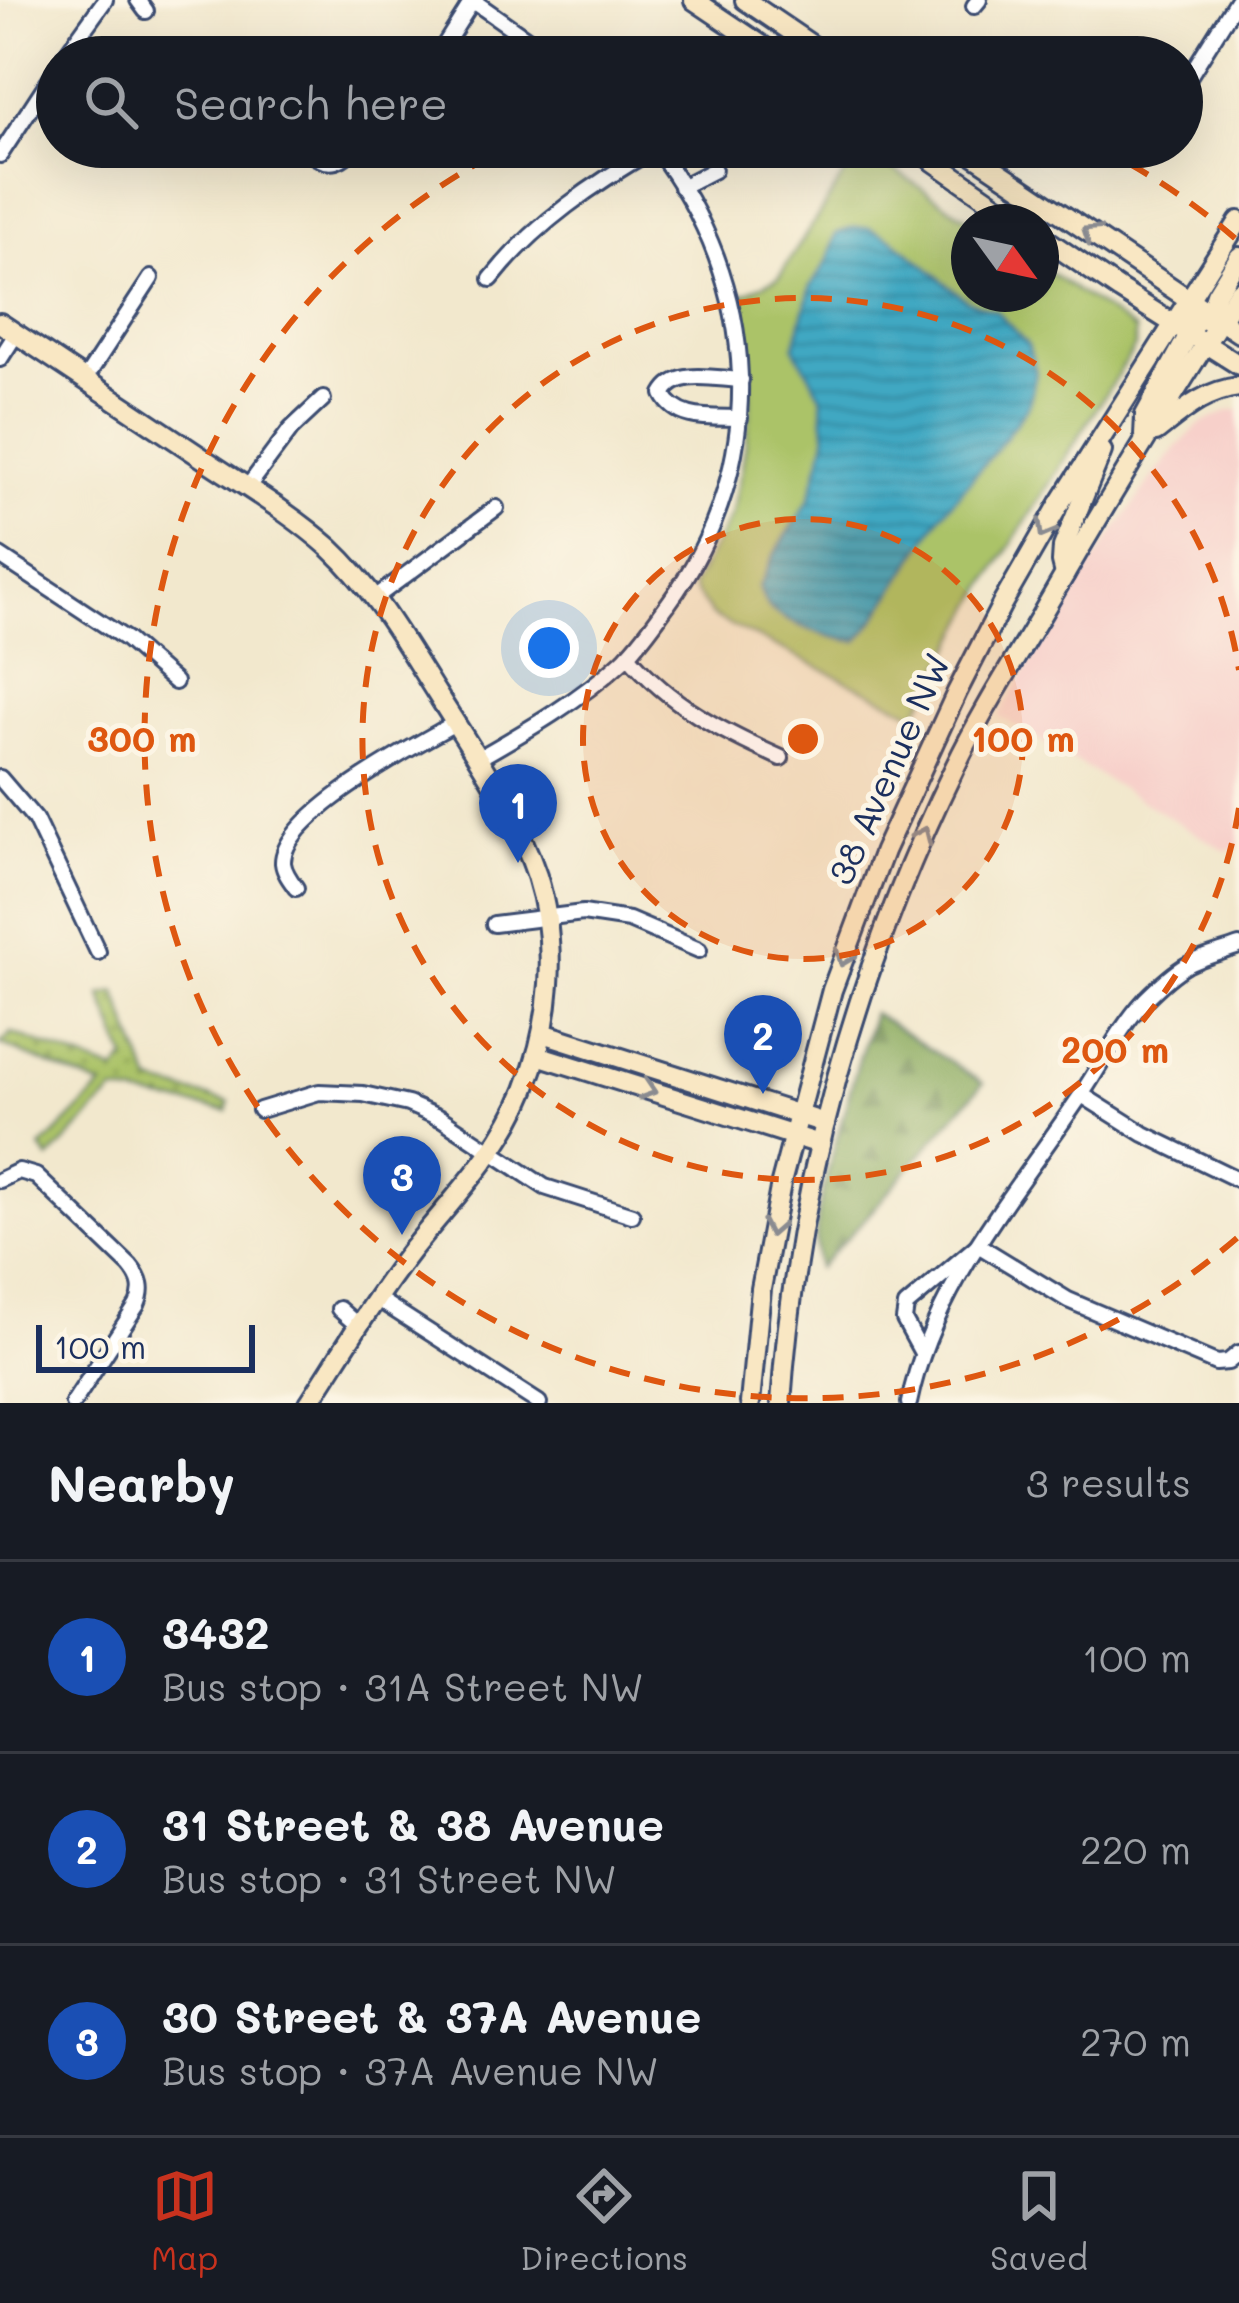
<!DOCTYPE html>
<meta charset="utf-8">
<style>
:root{--surface:#171b24;--page:#242831;--text:#f1f3f6;--muted:#9ea1a6;--line:#363941;--accent:#c8321e}
body{margin:0;font-family:Mali,sans-serif;background:var(--page);color:var(--text)}
.compass{position:absolute;left:951px;top:204px;width:108px;height:108px;border-radius:50%;background:var(--surface);box-shadow:0 12px 48px #0002;rotate:123deg}
.scale{position:absolute;left:36px;bottom:30px;width:219px;box-sizing:border-box;padding-left:12px;border:6px solid #1b2f5e;border-top:0;font-size:33px;line-height:42px;white-space:nowrap;color:#1b2f5e;-webkit-text-stroke:9px #fcf5e5;paint-order:stroke}
.you{position:absolute;left:549px;top:648px;width:42px;height:42px;margin:-30px;border:9px solid #fff;border-radius:50%;background:#1a73e8;box-shadow:0 0 0 18px #1a73e833}
.badge{display:grid;place-items:center;width:78px;height:78px;border-radius:50%;background:var(--accent);color:#fff;font-size:39px;font-weight:700}
.pin{position:absolute;translate:-50% -99px;filter:drop-shadow(0 3px 6px #0008)}
.pin::after{content:'';position:absolute;top:63px;width:42px;height:36px;background:inherit;clip-path:polygon(0 0,100% 0,50% 100%)}
.list{margin:0;padding:0;list-style:none}
h2{display:flex;justify-content:space-between;align-items:center;height:156px;margin:0;padding:0 48px;font-size:51px}
h2 small{font-size:39px;font-weight:400;color:var(--muted)}
.list li{display:grid;grid-template-columns:78px 1fr auto;gap:36px;align-items:center;box-sizing:border-box;height:192px;padding:0 48px;border-top:3px solid var(--line)}
.list b{display:block;font-size:45px;white-space:nowrap}
.list p{margin:0;font-size:39px;white-space:nowrap;color:var(--muted)}
.list em{font-size:39px;font-style:normal;color:var(--muted)}
.icon{flex:none;width:66px;height:66px;fill:none;stroke:currentColor;stroke-width:2;stroke-linecap:round;stroke-linejoin:round}
.map{position:relative;flex:none;width:1239px;height:1403px;overflow:hidden}
.search{position:absolute;background:var(--surface);box-shadow:0 12px 48px #0002;left:36px;right:36px;top:36px;height:132px;display:flex;align-items:center;gap:30px;box-sizing:border-box;padding:0 42px;border-radius:66px;color:var(--muted);font-size:45px}
.sheet{height:732px;background:var(--surface)}
nav{display:flex;justify-content:space-around;align-items:center;box-sizing:border-box;height:168px;border-top:3px solid var(--line);background:var(--surface);font-size:33px;color:var(--muted)}
nav a{display:grid;justify-items:center;gap:6px}
nav .on{color:var(--accent)}
.map>svg:first-child{display:block}
</style>
<div class="map">
<svg width="1239" height="1403" viewBox="0 0 1239 1403">
<defs>
<pattern id="grass-dots" width="8" height="8" patternUnits="userSpaceOnUse" patternTransform="scale(3)"><rect width="8" height="8" fill="#abc368"/><path d="M2 2h.1M6 6h.1" fill="none" stroke="#8a9f59" stroke-width="1.8" stroke-linecap="round"/></pattern>
<pattern id="forest-firs" width="22" height="20" patternUnits="userSpaceOnUse" patternTransform="scale(3)"><rect width="22" height="20" fill="#88a95c"/><path d="M5 1l3.5 6h-7zM16 11l3.5 6h-7z" fill="#6e8a4f"/></pattern>
<pattern id="water-rules" width="6" height="5" patternUnits="userSpaceOnUse" patternTransform="scale(3)"><rect width="6" height="5" fill="#41a8c2"/><path d="M0 2.5h6" fill="none" stroke="#3689a1"/></pattern>
</defs>
<rect width="100%" height="100%" fill="#fcf5e5"/>
<filter id="ink" filterUnits="userSpaceOnUse"><feTurbulence type="fractalNoise" baseFrequency=".00833" numOctaves="2"/><feDisplacementMap in="SourceGraphic" scale="24" xChannelSelector="R" yChannelSelector="G"/><feConvolveMatrix kernelMatrix="1 2 1 2 8 2 1 2 1" color-interpolation-filters="sRGB"/></filter>
<filter id="wash" filterUnits="userSpaceOnUse"><feTurbulence type="fractalNoise" baseFrequency=".004" numOctaves="4" result="noise"/><feDisplacementMap in="SourceGraphic" scale="48" xChannelSelector="R" yChannelSelector="G"/><feGaussianBlur stdDeviation="2.7" result="paint"/><feColorMatrix in="noise" values="0 0 0 0 0 0 0 0 0 0 0 0 0 0 0 0 0 1.4 0 .05"/><feComposite in="paint" operator="in"/></filter>
<g filter="url(#wash)">
<rect width="100%" height="100%" fill="#f2e8cd"/>
<path fill="#f7d0ca" d="M1230,410H1239V848L1226,851L999,716L1062,607L1150,481L1175,449L1199,425Z"/>
<path fill="url(#grass-dots)" stroke="#637963" stroke-width="3" d="M116,992L151,1083L229,1102L227,1111L114,1092L49,1159L41,1148L102,1087L0,1044L12,1033L115,1072L126,1059L101,995Z"/>
<path fill="url(#forest-firs)" stroke="#526c5d" stroke-width="3" d="M873,1013L983,1083L864,1220L818,1268C810,1228 824,1187 834,1149C846,1103 859,1058 873,1013Z"/>
<path fill="#abc368" stroke="#637963" stroke-width="3" d="M861,148L973,222H969V294H1041V267L1135,330V347L984,588L916,714L712,616L692,587L731,516L741,473L750,416V379L740,296L779,277Z"/>
<path fill="url(#water-rules)" stroke="#2e6c90" stroke-width="3" d="M850,228H870L894,240L966,300L996,311L1028,345L1036,372L1029,404L998,447L942,514L875,620L858,641C837,641 780,622 767,605C763,600 762,593 759,587L774,555L810,499L826,439L821,395L794,347L811,286L828,260L836,234Z"/>
</g>
<g filter="url(#ink)">
<g fill="none" stroke-linecap="round" stroke-linejoin="round">
<g stroke="#3b4b6f" stroke-width="20">
<g id="street">
<path d="M138,0L146,11"/>
<path d="M472,0L553,57"/>
<path d="M974,6L979,0"/>
<path d="M64,57L105,0"/>
<path d="M437,57L473,0"/>
<path d="M1182,88L1237,0"/>
<path d="M301,147C325,164 334,169 356,147"/>
<path d="M0,155L57,68"/>
<path d="M681,187L714,170"/>
<path d="M491,279C534,224 596,182 656,148"/>
<path d="M0,359L16,334"/>
<path d="M85,379L151,278"/>
<path d="M740,418C712,417 677,422 663,394C676,368 715,379 741,380"/>
<path d="M247,488L291,429L323,399"/>
<path d="M0,556L126,639L175,682"/>
<path d="M376,597L496,508"/>
<path d="M628,655C669,705 723,732 781,758"/>
<path d="M479,758C528,730 580,700 622,661C640,644 653,624 668,604C771,463 761,285 655,147"/>
<path d="M0,778L35,819L98,952"/>
<path d="M296,888C290,880 284,872 283,863C281,815 417,745 455,723"/>
<path d="M494,924L583,913L629,920L699,950"/>
<path d="M1082,1095L1144,1134L1239,1180"/>
<path d="M260,1110L319,1092L363,1094L408,1104L442,1119L545,1187L632,1215"/>
<path d="M0,1180L19,1171L36,1176L130,1266C141,1279 144,1290 137,1305L73,1403"/>
<path d="M376,1298L539,1403"/>
<path d="M339,1309L358,1326"/>
<path d="M922,1353L904,1320L906,1306L978,1245L1068,1300L1216,1363L1228,1362L1239,1353"/>
<path d="M909,1403C933,1285 1018,1190 1083,1092C1103,1062 1120,1027 1145,1000C1156,989 1173,973 1187,965C1202,957 1223,952 1239,946"/>
</g>
</g>
<g stroke="#3b4b6f" stroke-width="24">
<g id="secondary">
<path d="M694,0L779,57"/>
<path d="M745,0L829,57"/>
<path d="M913,147L1021,222"/>
<path d="M962,147L1239,333"/>
<path d="M1041,236L1120,290L1239,365"/>
<path d="M1207,321L1216,294L1239,257"/>
<path d="M0,323C68,369 136,414 204,459C246,487 292,514 330,548C375,590 404,642 437,694C473,752 515,811 537,876C559,945 551,1024 525,1090C500,1153 451,1200 410,1252C373,1300 342,1352 309,1403"/>
<path d="M1156,432C1183,411 1204,391 1239,387"/>
<path d="M1144,436L1145,415L1195,323V315L1187,299"/>
<path d="M1065,574L1062,562L1063,547L1102,451"/>
<path d="M543,1033L825,1123"/>
<path d="M537,1055L820,1144"/>
<path d="M750,1403L761,1289L781,1183L832,990L884,851L957,692L1002,604L1060,503L1239,221"/>
<path d="M781,1403C796,1182 858,965 955,767C980,715 1011,666 1040,617C1104,506 1170,398 1239,291"/>
</g>
</g>
<use href="#street" stroke="#fff" stroke-width="14"/>
<use href="#secondary" stroke="#f9e7c3" stroke-width="18"/>
</g>
<defs><path id="oneway-chevron" d="M-2-3.5L2.5 0L-2 3.5" fill="none" stroke-width="1.6" stroke-linecap="round" stroke-linejoin="round" transform="scale(3)"/></defs>
<g stroke="#8a8b90">
<use href="#oneway-chevron" transform="translate(1090 233) rotate(-146)"/>
<use href="#oneway-chevron" transform="translate(1045 530) rotate(119)"/>
<use href="#oneway-chevron" transform="translate(923 835) rotate(-66)"/>
<use href="#oneway-chevron" transform="translate(844 958) rotate(111)"/>
<use href="#oneway-chevron" transform="translate(648 1090) rotate(18)"/>
<use href="#oneway-chevron" transform="translate(772 1228) rotate(101)"/>
</g>
</g>
<circle cx="803" cy="739" r="220" fill="#de5710" fill-opacity=".12"/>
<g fill="none" stroke="#de5710" stroke-width="6" stroke-dasharray="21 15">
<circle cx="803" cy="739" r="220"/>
<path d="M1239 808A441 441 0 1 1 1239 670"/>
<path d="M1237 1238A661 661 0 1 1 508 147M1098 147A661 661 0 0 1 1237 240"/>
</g>
<g text-anchor="middle" stroke-width="10" stroke-linejoin="round" paint-order="stroke">
<g font-size="36" fill="#1b2f5e" stroke="#fcf5e5">
<text transform="translate(889 769) rotate(-66)" y="13">38 Avenue NW</text>
</g>
</g>
<circle cx="803" cy="739" r="18" fill="#de5710" stroke="#fcf5e5" stroke-width="6"/>
<g font-size="36" text-anchor="middle" font-weight="bold" fill="#de5710" stroke="#fcf5e5" stroke-width="10" stroke-linejoin="round" paint-order="stroke">
<text x="1023" y="752">100 m</text>
<text x="142" y="752">300 m</text>
<text x="1115" y="1063">200 m</text>
</g>
</svg>
<svg class="compass" viewBox="-18 -18 36 36"><path d="M0-13l5 13h-10z" fill="#e53935"/><path d="M0 13l5-13h-10z" fill="#9ea1a6"/></svg>
<div class="scale">100 m</div>
<div class="you"></div>
<div class="pin badge" style="left:518px;top:863px;background:#1a4fb4">1</div>
<div class="pin badge" style="left:763px;top:1094px;background:#1a4fb4">2</div>
<div class="pin badge" style="left:402px;top:1235px;background:#1a4fb4">3</div>
<div class="search"><svg class="icon" aria-label="search" viewBox="0 0 24 24"><circle cx="10" cy="10" r="6"/><path d="M15 15l6 6"/></svg>Search here</div>
</div>
<section class="sheet">
<h2>Nearby<small>3 results</small></h2>
<ul class="list">
<li><span class="badge" style="background:#1a4fb4">1</span><div><b>3432</b><p>Bus stop · 31A Street NW</p></div><em>100 m</em></li>
<li><span class="badge" style="background:#1a4fb4">2</span><div><b>31 Street &amp; 38 Avenue</b><p>Bus stop · 31 Street NW</p></div><em>220 m</em></li>
<li><span class="badge" style="background:#1a4fb4">3</span><div><b>30 Street &amp; 37A Avenue</b><p>Bus stop · 37A Avenue NW</p></div><em>270 m</em></li>
</ul>
</section>
<nav>
<a class="on"><svg class="icon" aria-label="map" viewBox="0 0 24 24"><path d="M3 6l6-2 6 2 6-2v14l-6 2-6-2-6 2zM9 4v14M15 6v14"/></svg>Map</a>
<a><svg class="icon" aria-label="directions" viewBox="0 0 24 24"><path d="M12 3l9 9-9 9-9-9zM9 14v-3h6M13 9l2 2-2 2"/></svg>Directions</a>
<a><svg class="icon" aria-label="saved" viewBox="0 0 24 24"><path d="M7 4h10v16l-5-4-5 4z"/></svg>Saved</a>
</nav>
